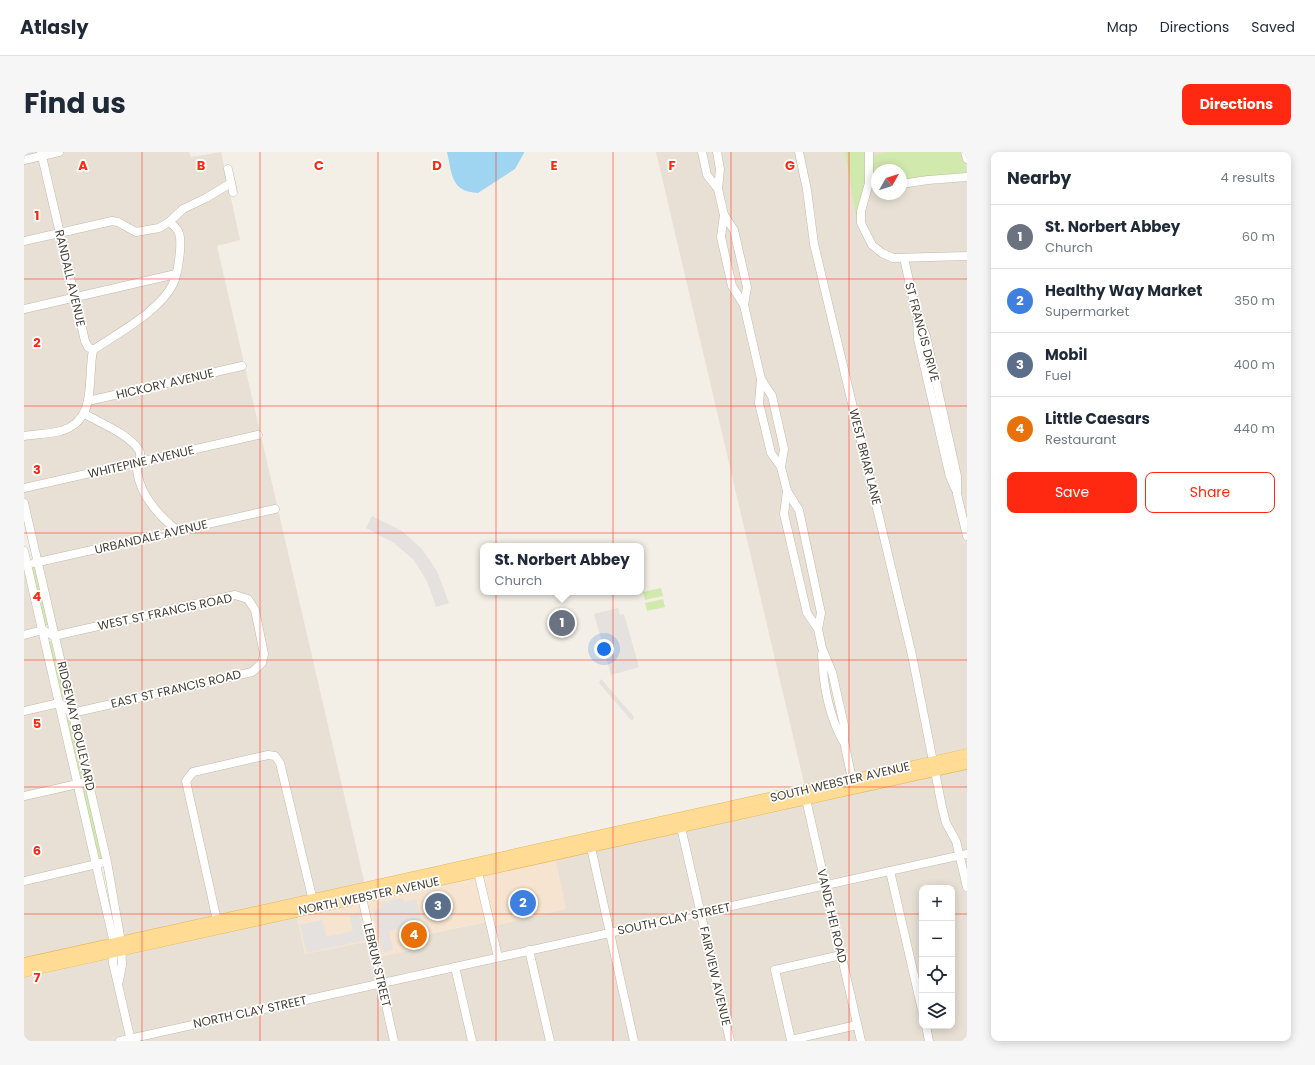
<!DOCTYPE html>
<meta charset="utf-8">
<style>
:root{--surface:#fff;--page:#f6f6f7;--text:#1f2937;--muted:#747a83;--line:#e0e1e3;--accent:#ff2811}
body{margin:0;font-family:Poppins,sans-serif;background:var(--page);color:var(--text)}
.controls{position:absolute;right:12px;bottom:12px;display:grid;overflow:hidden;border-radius:8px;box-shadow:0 2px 10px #0003}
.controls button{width:36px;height:36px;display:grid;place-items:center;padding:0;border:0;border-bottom:1px solid var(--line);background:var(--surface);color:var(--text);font:20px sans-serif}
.compass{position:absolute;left:847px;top:12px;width:36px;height:36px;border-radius:50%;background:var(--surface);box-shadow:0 2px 10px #0003;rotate:51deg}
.you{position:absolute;left:580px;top:497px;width:14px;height:14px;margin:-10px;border:3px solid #fff;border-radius:50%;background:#1a73e8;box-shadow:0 0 0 6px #1a73e833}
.badge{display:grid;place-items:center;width:26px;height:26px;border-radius:50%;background:var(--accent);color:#fff;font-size:13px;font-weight:700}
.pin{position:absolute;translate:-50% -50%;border:2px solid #fff;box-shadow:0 1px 4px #0006}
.popup{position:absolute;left:456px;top:391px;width:164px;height:52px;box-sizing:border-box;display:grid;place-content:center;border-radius:8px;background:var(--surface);filter:drop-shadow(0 1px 3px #0005);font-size:13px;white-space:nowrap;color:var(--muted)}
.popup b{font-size:15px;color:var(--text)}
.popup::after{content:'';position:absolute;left:50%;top:100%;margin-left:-8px;border:8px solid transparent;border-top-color:var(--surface)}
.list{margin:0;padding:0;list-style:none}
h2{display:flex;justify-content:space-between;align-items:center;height:52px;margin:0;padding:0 16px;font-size:17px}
h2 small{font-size:13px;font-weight:400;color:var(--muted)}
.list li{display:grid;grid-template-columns:26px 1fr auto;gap:12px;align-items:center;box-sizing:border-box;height:64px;padding:0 16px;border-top:1px solid var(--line)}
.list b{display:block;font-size:15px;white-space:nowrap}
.list p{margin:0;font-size:13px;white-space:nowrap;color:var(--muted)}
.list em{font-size:13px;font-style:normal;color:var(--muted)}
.actions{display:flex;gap:8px;padding:12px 16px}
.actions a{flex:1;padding:9px 0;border:1px solid var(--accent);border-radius:8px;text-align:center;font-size:14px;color:var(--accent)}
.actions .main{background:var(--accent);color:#fff}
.icon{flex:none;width:22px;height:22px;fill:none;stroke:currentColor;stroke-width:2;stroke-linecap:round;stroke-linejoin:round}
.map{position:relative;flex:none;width:943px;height:889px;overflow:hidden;border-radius:8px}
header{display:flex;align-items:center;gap:24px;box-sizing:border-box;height:56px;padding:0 20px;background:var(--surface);border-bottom:1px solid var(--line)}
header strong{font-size:19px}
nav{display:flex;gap:22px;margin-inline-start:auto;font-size:14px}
.intro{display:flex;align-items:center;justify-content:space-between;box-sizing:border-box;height:96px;padding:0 24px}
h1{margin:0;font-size:28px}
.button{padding:10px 18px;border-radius:8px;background:var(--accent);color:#fff;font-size:14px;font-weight:700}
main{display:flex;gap:24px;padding:0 24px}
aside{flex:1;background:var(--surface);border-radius:8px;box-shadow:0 2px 10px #0003}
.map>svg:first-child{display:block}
</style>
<header>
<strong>Atlasly</strong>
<nav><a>Map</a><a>Directions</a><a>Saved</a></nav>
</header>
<div class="intro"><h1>Find us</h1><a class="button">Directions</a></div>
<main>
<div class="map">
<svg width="943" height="889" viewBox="0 0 943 889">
<rect width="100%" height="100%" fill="#f3efe6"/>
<g fill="#e8e0d4" fill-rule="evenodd">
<path d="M0,0H165L167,5L197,0L216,88L193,94L341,733L102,785L98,782L0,343Z"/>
<path d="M632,0H943V599L781,635ZM853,18H877V42H853Z"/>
<path d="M0,410L85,788L0,809Z"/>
<path d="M943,615V889H0V823L83,806L86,810L97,854L103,852L98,831L102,803L273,764L281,802L344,789L348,806L402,795L400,783L462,770L531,706ZM898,736H928V874H898Z"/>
</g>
<path fill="#f6e4d0" d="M530,700L542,757L467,775L465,769L400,783L403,795L351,806L347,789L281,802L272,757Z"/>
<g fill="#d1e9ad">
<path d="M821,0H842L843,31L832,65Z"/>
<path d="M861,0H940L943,23L877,28V18H853V32L849,33L848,5Z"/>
<path d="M10,415L25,472L23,474L21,473L8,416Z"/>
<path d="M637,436L639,444L621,448L619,440Z"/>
<path d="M639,447L641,455L623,459L621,451Z"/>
<path d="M27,489L41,546L39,547L24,490Z"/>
<path d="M44,565L46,567L60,626L57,627L42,567Z"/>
<path d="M59,634L62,635L78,706L77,707H75L58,636Z"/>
</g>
<g fill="#e4e1de">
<path d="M348,364L378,379L397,396L413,419L425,451L412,455L403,429L390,408L370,391L342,376Z"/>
<path d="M594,456L596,463L600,462L615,515L587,523L570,462Z"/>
<path d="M577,527L610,565L608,569L575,531Z"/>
<path d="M379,746L380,750L392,747L397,768L392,769L393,772L365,779L369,798L359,801L349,758L357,756L356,751Z"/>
<path d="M335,760L341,788L283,801L276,773L298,768L302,785L329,779L326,763Z"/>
</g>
<path fill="#a0d5f2" d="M423,0H500V1L491,17L454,41C427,40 428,22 423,0Z"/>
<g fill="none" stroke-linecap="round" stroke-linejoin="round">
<g stroke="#c2b9ab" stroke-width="9">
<g id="minor">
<path d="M678,0L683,23L694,37"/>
<path d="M693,0L696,17L694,37L700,63L710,78L723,135L720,153L737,227L748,244L760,297L757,315L763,339L775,358L797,461L794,477L798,496L808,520L820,573V589L829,632"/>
<path d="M775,0L783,38L790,92L888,503L918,655L922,671L932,689L943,735"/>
<path d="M845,0V31L837,59V71L848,93L858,101L869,106L943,104"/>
<path d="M941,0L943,7"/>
<path d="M0,8L35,0"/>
<path d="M204,17L209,40"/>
<path d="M877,32L904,28L943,25"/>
<path d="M700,63L697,85L708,134L720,153"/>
<path d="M0,89L88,69L94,70L112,80L135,76L145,70L159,57L182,46L207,31"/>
<path d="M880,106L892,160L902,184L933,324V342L943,384"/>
<path d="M0,157L152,122"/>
<path d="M893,168L894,187L926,325L932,338"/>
<path d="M69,198C94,181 136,159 149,132C154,122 155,110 156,99C157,85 157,78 145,70"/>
<path d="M737,227L735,251L747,301L757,315"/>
<path d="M64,249L218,214"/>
<path d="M61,262C78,272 103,281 115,298C119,305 113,311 113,318C116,344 135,364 154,379"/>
<path d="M0,284C12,282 25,282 37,279C74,268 63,228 69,198L64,195L61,189L17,0"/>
<path d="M0,336L234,283"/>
<path d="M763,339L760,362L783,461L794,477"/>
<path d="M0,351L83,710L97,790L98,813L95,829"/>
<path d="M0,399L90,791L89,811L107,889"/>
<path d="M10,411L251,357"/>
<path d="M0,483L19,478L30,484L211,443L224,447L231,458L240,502L238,511L228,520L48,561L35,551L0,559"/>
<path d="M798,502C799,531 805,564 819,589"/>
<path d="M781,643L837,889"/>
<path d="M0,644L58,631"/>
<path d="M656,671L706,889"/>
<path d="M566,691L610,889"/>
<path d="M453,716L474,805"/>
<path d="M866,719L898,858"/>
<path d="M0,729L77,711"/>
<path d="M337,741L370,889"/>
<path d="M194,773L162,629L169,620L244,603L251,604L256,611L290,753"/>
<path d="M505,798L526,889"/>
<path d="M817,803L751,818L767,888L833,873"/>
<path d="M431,815L448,889"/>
<path d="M902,874L905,889"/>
<path d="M96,889L943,702"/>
</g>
</g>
<g stroke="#e7b760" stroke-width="11">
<g id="major">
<path d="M0,811L943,602"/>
<path d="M0,820L943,612"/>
</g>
</g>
<use href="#minor" stroke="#fff" stroke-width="8"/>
<use href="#major" stroke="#ffdb93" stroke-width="10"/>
</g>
<path fill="none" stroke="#ff2811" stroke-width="1" stroke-opacity="0.55" d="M118,0V889M236,0V889M354,0V889M472,0V889M589,0V889M707,0V889M825,0V889M0,127H943M0,254H943M0,381H943M0,508H943M0,635H943M0,762H898M928,762H943"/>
<g text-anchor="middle" stroke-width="3.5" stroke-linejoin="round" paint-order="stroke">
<g font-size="12" fill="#463f35" stroke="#fff">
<text transform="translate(46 126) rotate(77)" y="4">RANDALL AVENUE</text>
<text transform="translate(898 180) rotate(75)" y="4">ST FRANCIS DRIVE</text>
<text transform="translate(141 232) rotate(-13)" y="4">HICKORY AVENUE</text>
<text transform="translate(841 305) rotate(76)" y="4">WEST BRIAR LANE</text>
<text transform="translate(117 310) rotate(-13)" y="4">WHITEPINE AVENUE</text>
<text transform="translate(127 385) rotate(-13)" y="4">URBANDALE AVENUE</text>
<text transform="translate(141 460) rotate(-12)" y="4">WEST ST FRANCIS ROAD</text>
<text transform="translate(152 537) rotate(-13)" y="4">EAST ST FRANCIS ROAD</text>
<text transform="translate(52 574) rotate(77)" y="4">RIDGEWAY BOULEVARD</text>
<text transform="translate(816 630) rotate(-13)" y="4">SOUTH WEBSTER AVENUE</text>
<text transform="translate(345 744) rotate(-12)" y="4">NORTH WEBSTER AVENUE</text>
<text transform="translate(808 764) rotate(77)" y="4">VANDE HEI ROAD</text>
<text transform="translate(650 767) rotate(-12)" y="4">SOUTH CLAY STREET</text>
<text transform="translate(353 813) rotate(77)" y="4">LEBRUN STREET</text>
<text transform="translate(691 824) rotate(77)" y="4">FAIRVIEW AVENUE</text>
<text transform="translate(226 860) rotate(-12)" y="4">NORTH CLAY STREET</text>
</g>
</g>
<g font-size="13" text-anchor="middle" font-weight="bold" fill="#ff2811" stroke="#fff" stroke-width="3.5" stroke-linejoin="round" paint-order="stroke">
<text x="59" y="18">A</text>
<text x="177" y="18">B</text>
<text x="295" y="18">C</text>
<text x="413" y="18">D</text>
<text x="530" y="18">E</text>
<text x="648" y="18">F</text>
<text x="766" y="18">G</text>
<text x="13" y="68">1</text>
<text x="13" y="195">2</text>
<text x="13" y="322">3</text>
<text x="13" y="449">4</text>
<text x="13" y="576">5</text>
<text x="13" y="703">6</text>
<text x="13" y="830">7</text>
</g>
</svg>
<div class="controls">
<button>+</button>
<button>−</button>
<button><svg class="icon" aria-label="locate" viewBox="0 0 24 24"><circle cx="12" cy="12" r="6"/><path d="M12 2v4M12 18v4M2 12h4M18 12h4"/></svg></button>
<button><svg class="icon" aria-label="layers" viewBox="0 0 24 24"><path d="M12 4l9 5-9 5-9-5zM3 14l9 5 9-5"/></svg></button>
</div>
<svg class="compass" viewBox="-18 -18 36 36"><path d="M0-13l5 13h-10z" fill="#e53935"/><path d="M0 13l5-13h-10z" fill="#747a83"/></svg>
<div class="you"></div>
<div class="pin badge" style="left:538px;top:471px;background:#6b7280">1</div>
<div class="popup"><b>St. Norbert Abbey</b>Church</div>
<div class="pin badge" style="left:499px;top:751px;background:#3f7fe0">2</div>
<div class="pin badge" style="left:414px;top:754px;background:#5c6f8a">3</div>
<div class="pin badge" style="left:390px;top:783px;background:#e8710a">4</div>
</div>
<aside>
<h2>Nearby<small>4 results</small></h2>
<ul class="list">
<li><span class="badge" style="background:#6b7280">1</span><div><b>St. Norbert Abbey</b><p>Church</p></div><em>60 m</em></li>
<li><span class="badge" style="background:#3f7fe0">2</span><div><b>Healthy Way Market</b><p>Supermarket</p></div><em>350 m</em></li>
<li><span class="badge" style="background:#5c6f8a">3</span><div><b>Mobil</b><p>Fuel</p></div><em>400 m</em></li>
<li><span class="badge" style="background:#e8710a">4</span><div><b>Little Caesars</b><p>Restaurant</p></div><em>440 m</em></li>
</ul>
<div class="actions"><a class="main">Save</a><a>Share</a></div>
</aside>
</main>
